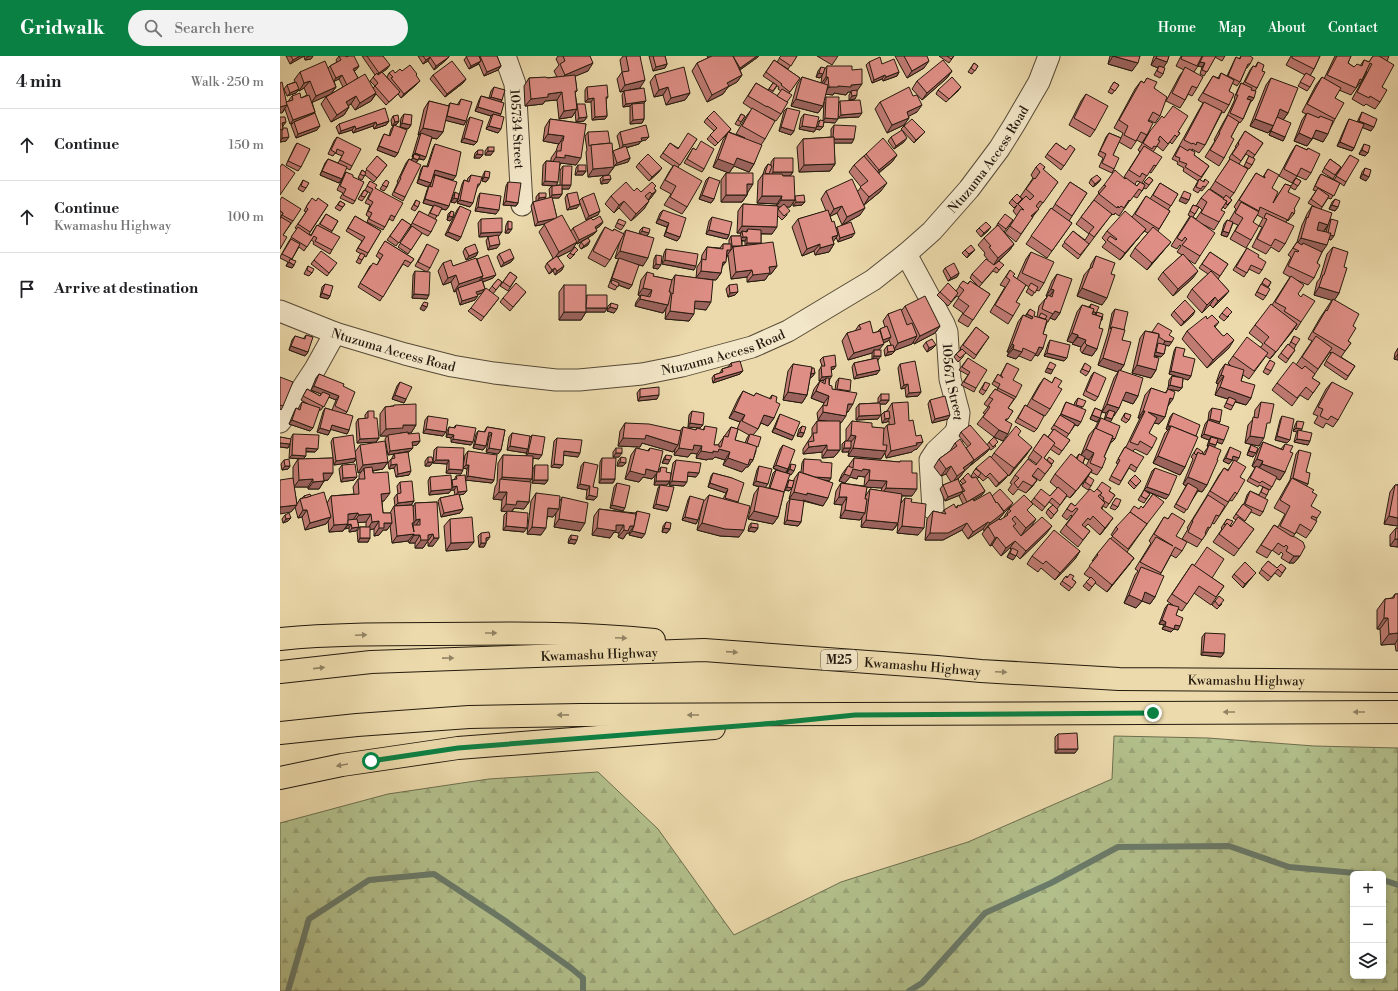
<!DOCTYPE html>
<meta charset="utf-8">
<style>
:root{--surface:#fff;--page:#f2f2f2;--text:#202124;--muted:#757577;--line:#e0e0e0;--accent:#0b8043}
body{margin:0;font-family:"Libre Bodoni",serif;background:var(--page);color:var(--text)}
.controls{position:absolute;right:12px;bottom:12px;display:grid;overflow:hidden;border-radius:6px;box-shadow:0 2px 10px #0003}
.controls button{width:36px;height:36px;display:grid;place-items:center;padding:0;border:0;border-bottom:1px solid var(--line);background:var(--surface);color:var(--text);font:20px sans-serif}
.stop{position:absolute;width:12px;height:12px;margin:-9px;border:3px solid #0b8043;border-radius:50%;background:#fff}
.stop.end{background:#0b8043;border-color:#fff;box-shadow:0 1px 4px #0008}
.list{margin:0;padding:0;list-style:none}
h2{display:flex;justify-content:space-between;align-items:center;height:52px;margin:0;padding:0 16px;font-size:17px}
h2 small{font-size:13px;font-weight:400;color:var(--muted)}
.list li{display:grid;grid-template-columns:26px 1fr auto;gap:12px;align-items:center;box-sizing:border-box;height:72px;padding:0 16px;border-top:1px solid var(--line)}
.list b{display:block;font-size:15px;white-space:nowrap}
.list p{margin:0;font-size:13px;white-space:nowrap;color:var(--muted)}
.list em{font-size:13px;font-style:normal;color:var(--muted)}
.icon{flex:none;width:22px;height:22px;fill:none;stroke:currentColor;stroke-width:2;stroke-linecap:round;stroke-linejoin:round}
.map{position:relative;flex:none;width:1118px;height:935px;overflow:hidden}
header{display:flex;align-items:center;gap:24px;box-sizing:border-box;height:56px;padding:0 20px;background:var(--accent);color:#fff}
header strong{font-size:19px}
nav{display:flex;gap:22px;margin-inline-start:auto;font-size:14px}
.search{width:280px;height:36px;background:var(--page);display:flex;align-items:center;gap:10px;box-sizing:border-box;padding:0 14px;border-radius:22px;color:var(--muted);font-size:15px}
main{display:flex}
aside{flex:1;background:var(--surface)}
.map>svg:first-child{display:block}
</style>
<header>
<strong>Gridwalk</strong>
<div class="search"><svg class="icon" aria-label="search" viewBox="0 0 24 24"><circle cx="10" cy="10" r="6"/><path d="M15 15l6 6"/></svg>Search here</div>
<nav><a>Home</a><a>Map</a><a>About</a><a>Contact</a></nav>
</header>
<main>
<aside>
<h2>4 min<small>Walk · 250 m</small></h2>
<ul class="list">
<li><svg class="icon" aria-label="ahead" viewBox="0 0 24 24"><path d="M12 20V5M6 11l6-6 6 6"/></svg><div><b>Continue</b></div><em>150 m</em></li>
<li><svg class="icon" aria-label="ahead" viewBox="0 0 24 24"><path d="M12 20V5M6 11l6-6 6 6"/></svg><div><b>Continue</b><p>Kwamashu Highway</p></div><em>100 m</em></li>
<li><svg class="icon" aria-label="arrive" viewBox="0 0 24 24"><path d="M6 21V4h12l-3 4 3 4H6"/></svg><div><b>Arrive at destination</b></div></li>
</ul>
</aside>
<div class="map">
<svg width="1118" height="935" viewBox="0 0 1118 935">
<defs>
<pattern id="forest-firs" width="22" height="20" patternUnits="userSpaceOnUse"><rect width="22" height="20" fill="#b3c18d"/><path d="M5 1l3.5 6h-7zM16 11l3.5 6h-7z" fill="#9aa578"/></pattern>
</defs>
<rect width="100%" height="100%" fill="#ecdaac"/>
<filter id="stains"><feTurbulence type="fractalNoise" baseFrequency=".005" numOctaves="4"/><feColorMatrix values="0 0 0 0 .2 0 0 0 0 .09 0 0 0 0 .02 0 0 0 .5 -.17"/></filter>
<radialGradient id="worn" r=".72"><stop offset=".6" stop-color="#630" stop-opacity="0"/><stop offset="1" stop-color="#630" stop-opacity=".3"/></radialGradient>
<path fill="url(#forest-firs)" stroke="#6c6e4e" fill-rule="evenodd" d="M834,680L928,682L1034,690L1118,692V935H0V767L108,738L209,723L318,716L378,773L454,879L561,826L688,786L832,723ZM1073,818H1103V920H1073Z"/>
<g fill="none" stroke-linecap="round" stroke-linejoin="round">
<g stroke="#6a7b6b" stroke-width="6">
<path d="M1103,824L1118,829"/>
<path d="M8,935L29,863L89,824L154,818L224,864L291,912L303,922V935"/>
<path d="M629,935L642,927L705,857L771,827L838,791L949,790L1009,811L1086,818"/>
</g>
<g stroke="#564a36" stroke-width="23">
<g id="minor">
<path id="s1" d="M225,0L235,28L236,43L242,149"/>
<path id="s2" d="M626,198L664,268L667,276L670,323L679,357L677,373L674,378L656,395L650,404L653,453"/>
<path id="s3" d="M0,255L55,277L125,298L172,310L214,317L276,324H299L362,318L402,310L472,291L508,275L593,224L626,198L652,175L689,133L719,93L734,69L759,26L769,0"/>
<path d="M0,366L35,313L55,277"/>
</g>
</g>
<g stroke="#241a0e" stroke-width="24">
<g id="major">
<path d="M0,583C51,578 104,578 155,578C228,577 302,576 374,584"/>
<path id="s4" d="M0,616L91,606L424,594L657,611L701,615L839,623L1118,625"/>
<path d="M0,677L77,669L189,661L300,659L1118,656"/>
<path d="M0,722L62,709L178,692L434,672"/>
</g>
</g>
<use href="#minor" stroke="#f3e7c9" stroke-width="21"/>
<use href="#major" stroke="#ecdaac" stroke-width="22"/>
</g>
<g fill="#bf7a72" stroke="#241a0e" fill-rule="evenodd">
<path d="M6,0H24L10,8Z"/>
<path d="M25,0H33L31,3L25,4L24,1Z"/>
<path d="M59,0L66,1L79,10L76,14L74,15L78,22L93,32L95,30L90,25L95,19L82,0H104H103L107,13L102,16L109,24L107,21L109,17H115L122,15L136,20L137,28L121,42L118,38L106,49L96,38L91,45L75,54L71,48L68,50L69,51L64,59L51,66L41,48L46,41L63,31L59,23L54,25L56,31L51,38L32,46L35,56L34,58L37,74L16,82L11,69L13,67L10,68L5,53L2,57L6,46L9,45V44L12,40L21,42L27,39L24,32L19,35V34L16,37L7,40L4,33L7,29L15,26L14,24L20,16L48,12L50,10L57,6L56,4Z"/>
<path d="M138,0H169L166,4L154,14L148,5L143,8Z"/>
<path d="M187,0H217L221,10L218,14L204,20L199,8L189,13L184,4Z"/>
<path d="M278,0H310L308,15L295,20L297,35L295,37L297,49V48L307,61L304,65L296,66L295,56L292,61L279,63L277,44L265,45L263,48L245,50L244,30L249,22H267L277,21L274,15L279,9L276,3Z"/>
<path d="M343,0H360V32L347,35L366,45L364,47V63L362,67L350,68V50L343,51L342,39L344,35L340,36L337,23L342,16L340,4Z"/>
<path d="M369,0H385L387,8L385,12L373,15Z"/>
<path d="M427,0H479L478,1L460,14L462,19L457,26L448,31L443,38L427,46L412,15L417,7L428,2Z"/>
<path d="M501,0H517L508,13L497,6L520,22L509,37L507,46L501,58L496,65L482,58L485,83L481,89L474,108L469,116L454,110L449,117L468,136L467,139L462,146H441V124L446,117H449L433,111L443,84L448,77L435,90L427,83L434,75L424,66L427,62L451,73L449,76L465,82L456,78L467,59L472,53L463,47L476,27L488,34L493,27L495,28L483,20L494,4L497,6ZM497,30L499,31L498,33L501,35L497,40L492,37Z"/>
<path d="M537,0H558L552,9Z"/>
<path d="M615,0H646L644,12L627,22Z"/>
<path d="M659,0H674L669,7Z"/>
<path d="M830,0H860L852,15L828,8Z"/>
<path d="M874,0H889L887,6L883,11V18L880,22L874,19L878,12L871,9Z"/>
<path d="M901,0H945L942,5L935,1L924,20L920,18L922,11L918,10L914,16L917,32L912,40L908,38L905,44L900,52L886,45L900,19L904,14L896,10Z"/>
<path d="M961,0H970V8L967,12H966L960,26L957,30L952,27L949,35V49L944,57L942,56L925,89L919,97L912,93V94L914,99L929,110L920,124L923,126L925,123L926,130L922,135L920,134L918,137L913,134L918,125L903,115L904,112L897,108L898,106L892,103L919,54L923,47L918,44L933,20L938,22L941,17L947,20L954,5L956,1L959,3Z"/>
<path d="M1011,0H1040L1034,13L1030,20V31L1027,35L1018,30L1025,19L1006,9Z"/>
<path d="M1055,0H1071L1068,7L1074,11L1080,10L1084,4L1089,6L1093,0H1109L1107,5L1102,31L1100,46L1095,53L1086,48L1084,50L1072,43L1087,16L1086,15L1082,24L1071,39L1059,34L1055,42V63L1052,69L1043,86L1033,82L1027,90L1014,85L1022,64L1026,58L1022,56L1036,29L1042,21L1044,23Z"/>
<path d="M589,6L602,8L619,16L617,20L603,25L602,23L592,27L586,9Z"/>
<path d="M978,6L982,15L977,32L975,35L972,45H971L963,63L960,67L959,66L951,81L944,102L939,110L925,101L935,85L934,84L943,67L947,60L955,43L954,42L959,31L961,27L963,28L970,14L973,10L975,11Z"/>
<path d="M694,7L698,10L692,18L688,16Z"/>
<path d="M547,10L572,14L577,35L575,43L569,44V39L571,36H568L566,39L554,37L553,39L545,38L544,44L546,41L559,47L560,45L579,61L558,62V58L555,67L544,66L543,71L540,74L536,73L534,76L519,73L521,62L524,58L537,67L540,64L543,65L544,46L543,50L538,57L511,50L517,29L522,21L541,27L542,19L540,22L536,21L538,15L541,11L544,14Z"/>
<path d="M672,15L667,22L642,44L632,33L637,25Z"/>
<path d="M153,19L186,23L183,27L165,41L150,23Z"/>
<path d="M375,19L410,37L405,44L386,49L383,39L374,41L370,26Z"/>
<path d="M867,22L874,32L880,60L875,67L869,64L868,65L867,79L862,87L857,84L851,93L839,86L833,99L834,113L832,117L819,111L823,102L818,99L826,81L829,77L841,82L843,77L834,72L855,33L861,25L864,27Z"/>
<path d="M991,22L1008,57L1003,64L1005,81L1003,85L989,79L991,74L988,77L970,70L986,29Z"/>
<path d="M834,26L839,29L832,38L828,36Z"/>
<path d="M214,31L222,44L221,46L218,77L206,73L211,60L195,55L199,44L201,40L209,42L211,35Z"/>
<path d="M307,31L328,41L326,44L327,60L325,63L312,64L311,46H305V34Z"/>
<path d="M681,31L678,35L666,46L656,38L658,34Z"/>
<path d="M806,38L815,74L810,81L789,69L801,45Z"/>
<path d="M181,43L184,69L165,64L163,76L157,83L152,82L144,104L139,103L136,107L125,141L123,145L112,139L118,126H117L126,107L129,103L131,104L133,101H132L138,81L139,79H138L144,53L149,45L168,50L170,47L177,49Z"/>
<path d="M600,46L637,56L628,60L629,62L624,69L607,77L595,53Z"/>
<path d="M507,52L514,75L511,79L499,75L504,55Z"/>
<path d="M1082,56L1091,75L1082,71L1074,92L1072,95L1057,90L1067,67L1069,63L1077,66Z"/>
<path d="M124,58L131,69L128,73L120,71L121,62Z"/>
<path d="M461,58L465,60L459,70L455,68Z"/>
<path d="M113,60L119,65L117,68L112,70L111,64Z"/>
<path d="M0,61L6,85L0,86Z"/>
<path d="M190,61L197,86L194,89L181,86L187,65Z"/>
<path d="M270,63L306,68L296,109L281,107L280,109L276,129H280V114L283,110L289,133H282V138L279,142H272L277,162L291,175L293,172L313,164L323,166L320,170L316,173L317,175L314,178L308,182V189L301,193L299,190L301,186L306,183L297,188L296,187L292,194L278,201L282,214L275,219L273,215L269,218L265,211L267,207L273,202L259,176L265,168L255,170L251,150L253,146L256,145V141L259,137L264,143L270,142L269,133L272,130L262,129L263,109L266,105H271V102L276,95L278,89L279,88L263,85L265,71Z"/>
<path d="M109,65L106,69L94,73L93,70L73,77L72,74L59,78L56,71L59,68Z"/>
<path d="M114,69L118,97L115,101L97,94L102,82L104,78L109,80L111,73Z"/>
<path d="M554,69L572,87H554L555,108L550,115L519,116L517,91L523,83L551,81V73Z"/>
<path d="M624,70L645,76L634,87L621,73Z"/>
<path d="M870,75L898,76L900,77L892,88L890,86L883,95L877,90L873,96L876,110L871,117L869,116L862,127L863,128L869,121L873,124L870,128L866,133L864,132L857,142L853,140L839,160L835,157L834,159L833,158L832,159H831L798,203L782,190L793,175L805,184L809,178L796,168L819,137L818,136L824,129L845,123L846,122L844,121L860,96L858,94ZM857,125L860,126L857,130L855,128Z"/>
<path d="M965,75L983,87L973,102L972,109L969,113L964,110L969,100L966,98L959,108L954,137L950,142L952,144L945,153L943,151L941,154L939,166L934,174L920,167V200L915,208L907,203L913,222L893,240L878,223L883,216L902,199L897,196L901,190L900,189L897,193L891,190L910,160L908,159L913,149L918,151L916,150L921,142L943,143L944,142L930,133L950,103L949,102L956,91H955ZM919,151L922,154L916,163L913,161Z"/>
<path d="M308,76L330,87L332,96L340,92L337,80L340,76L369,81L366,84L361,85L359,88L346,92L350,102L348,106L334,110L333,108L334,111L328,119L308,121L306,96L307,94L305,80Z"/>
<path d="M57,81L72,110L70,114L66,112L59,127L40,119L45,107L48,103L58,107L62,100L55,97L53,100L48,98L54,85Z"/>
<path d="M611,81L624,86L614,93L608,85Z"/>
<path d="M417,83L398,111L407,151L402,158L384,149L391,138L380,132L389,116L393,110L380,101L390,87L398,92Z"/>
<path d="M17,87L21,111L18,115L6,109L15,90Z"/>
<path d="M776,87L786,94L795,93L781,114L765,101Z"/>
<path d="M155,88L173,124L154,118L151,127L148,131L137,127L141,113L143,110H147L153,92Z"/>
<path d="M1084,88L1088,97L1085,100L1079,98Z"/>
<path d="M1016,89L1027,94L1028,92L1031,117L1026,124L1017,120L1012,127L999,120L1011,97Z"/>
<path d="M208,91L211,99H205V95Z"/>
<path d="M413,92L416,94L424,113L422,116L404,107Z"/>
<path d="M198,94L203,99L200,102H194L195,97Z"/>
<path d="M586,98L617,99L612,106L599,117L601,135L584,149L580,159L562,169L557,157L550,160L552,166L556,172L557,171L572,181L558,186L556,181L553,185L554,188L549,196L535,199L534,195L522,200L512,171L518,163L546,155L541,143L546,135H578L581,131L569,116L574,109Z"/>
<path d="M1070,99L1066,126L1064,130L1060,127L1051,143L1048,142L1041,153L1049,166L1051,163V184L1049,183L1042,196L1037,207L1034,222L1028,229L1014,223L1018,238L1021,266L1016,274L1014,272L990,303L986,300L969,323L963,319L961,325L971,342L966,349L955,346L951,354L944,351L948,343L935,339L938,328L936,327L940,315L945,308L951,310L948,307L953,300L981,291L983,288L969,277L975,269L992,249L1010,221L1003,217L1011,201L1008,199L1017,186L1022,169L1024,165L1027,158L1032,150L1035,151L1028,147L1036,135L1033,134L1039,121L1041,118L1058,126L1054,124ZM1048,169L1046,176H1044Z"/>
<path d="M97,100L107,109L94,126L85,119L82,124L78,122L82,114L85,116Z"/>
<path d="M494,102L513,116L510,120H503L515,141V140L522,149L513,150V146L510,151H506L507,159L502,164L498,160L492,178H481V187L497,210L491,218H489L485,224L467,226V221L451,223L448,199L442,211L441,217L436,224L428,223L426,254L414,252L409,265L385,263L386,252L383,257L355,250L356,246L360,240L358,239L361,224L367,216L373,220L392,224L395,219L416,222L417,211L421,205L422,199L427,191L440,192L443,188H449V184L451,180H460L461,177H457L458,155L463,148L496,150L497,148L477,147L478,125L483,118L485,112L488,108L491,109V106ZM462,185H465V190H462Z"/>
<path d="M1050,103L1061,111L1053,123L1042,116Z"/>
<path d="M359,107L379,116L369,125L356,111Z"/>
<path d="M298,109L306,115L303,119H295L296,112Z"/>
<path d="M756,111H765L763,114L778,126L758,153L736,186L725,177L737,160L733,155L737,149L734,152L729,147L732,143L740,146L743,143L740,141L753,122L751,119Z"/>
<path d="M1085,112L1086,125L1080,122L1082,116Z"/>
<path d="M988,113L992,132L995,144L1005,128L1011,130L1016,122L1021,125L1015,134L1010,131L1008,136L1014,153V158L1008,165L1007,164L1006,166L1005,188L999,196L991,191L986,198L972,191L982,171L979,170L983,162L977,159L973,166L971,184L966,192L950,183L958,169L953,167L949,177L947,181L941,179L944,168L947,164L952,166L949,165L956,153L954,151L976,117L983,121Z"/>
<path d="M205,115L209,122L206,126L202,125L203,119Z"/>
<path d="M66,116L73,121L75,145L73,148L60,142L63,137L57,134L64,119Z"/>
<path d="M155,119L169,150L166,154L161,153L155,163L151,176L148,180L142,177L128,198L118,191L131,171H130L139,155L148,160L153,150L143,147L147,134L149,130H150L152,123Z"/>
<path d="M191,119L200,128L197,132L190,151L177,147L182,128L184,124L187,125L188,122Z"/>
<path d="M323,120L328,127L321,128L320,123Z"/>
<path d="M429,121L434,143L431,147L419,143L426,124Z"/>
<path d="M811,123H821L818,127L813,131L809,127Z"/>
<path d="M23,124L26,132L23,136L18,133Z"/>
<path d="M106,124L107,131L104,135L100,133Z"/>
<path d="M90,125L115,161L113,165L109,163L103,174L87,166L89,161L86,159L90,149L85,147L90,137L85,134Z"/>
<path d="M228,126L238,147L236,150L223,149L226,130Z"/>
<path d="M790,126L807,137L789,165L792,167L767,202L746,188L771,152L772,153Z"/>
<path d="M880,127L898,138L888,154L890,155L878,175L885,193L867,214L850,200L855,192L868,177L864,175L860,180L840,204L822,191L826,186L822,182L827,175L852,161L866,140L870,143Z"/>
<path d="M375,133L376,135L369,144L364,153L351,165L339,152L334,157L325,148L331,140L354,135L361,136Z"/>
<path d="M84,134L85,141L82,145L78,143Z"/>
<path d="M175,136L178,143L175,147L171,146L173,140Z"/>
<path d="M200,137L216,158L195,155L198,141Z"/>
<path d="M287,138L297,152L287,154L285,142Z"/>
<path d="M302,142L318,159L306,164L299,145Z"/>
<path d="M1055,143L1058,151L1055,155L1049,153L1052,146Z"/>
<path d="M0,144L13,165L10,169L3,179L0,193Z"/>
<path d="M136,144L138,151L135,155L131,153Z"/>
<path d="M36,145L48,149L29,178L31,179L37,169L38,170L46,158L58,165L51,177L52,194L50,198L33,188L34,186L31,184L24,195L19,191L12,203L14,209L12,212L6,210L8,206L0,202V201L9,185L17,173L15,172L26,156L24,155L29,146Z"/>
<path d="M60,145L65,148L60,155L55,152Z"/>
<path d="M180,150L181,181L178,185L165,179L177,154Z"/>
<path d="M383,154L400,181L397,185L384,180L387,171L376,167L380,157Z"/>
<path d="M171,155L170,165L167,164L168,158Z"/>
<path d="M75,160L101,175L88,197L86,201L84,200L80,208L76,206L81,198L76,195L82,185L66,175Z"/>
<path d="M432,161L449,179L447,183L426,178L429,165Z"/>
<path d="M122,163L131,169L116,190L107,184Z"/>
<path d="M201,163L219,180H218L217,192L208,194L206,185L208,181L212,180L199,181L198,167Z"/>
<path d="M339,163L344,170L341,174L335,171Z"/>
<path d="M733,164L724,176L734,188L729,195L719,205L721,212L717,217L713,215L699,231L690,222L692,218L708,204L704,199L705,197L698,189L704,182L716,171L718,167Z"/>
<path d="M228,165L229,177H225L226,169Z"/>
<path d="M325,171L332,175L334,173L343,178L346,174L359,178L360,174L363,171L369,177L367,180L363,210L355,208L352,229L349,233L338,229L335,234L328,231L330,226L337,206L339,203L335,202L340,185L330,204L325,211L308,202L320,179Z"/>
<path d="M699,172L708,175L701,181L696,175Z"/>
<path d="M105,185L134,203L128,211L123,208L100,245L78,231L90,210L97,209L100,203L96,200Z"/>
<path d="M147,188L150,212L147,216L135,210L145,192Z"/>
<path d="M1053,191L1064,211L1059,237L1054,244L1073,270L1068,285L1071,287L1061,301L1075,310L1066,324L1044,309L1051,297L1050,296L1032,322L1040,327L1028,344L1020,339L1012,350L992,334L997,327L1022,313L1016,309L1032,285L1028,283L1040,262L1052,244L1034,239L1037,226L1040,222L1047,198Z"/>
<path d="M185,192L198,196L196,200L186,204L183,196Z"/>
<path d="M967,192L978,201L982,214L979,218L969,213L964,221L953,214Z"/>
<path d="M386,193L414,214L382,208L384,197Z"/>
<path d="M685,194H695L687,202L682,197Z"/>
<path d="M751,196L764,227L759,235L756,234L752,240L746,236L749,231L746,229L736,246L733,260L728,268L710,256L725,231L720,229L730,214L733,220L737,223L746,203Z"/>
<path d="M930,196L948,208L938,223L949,235L943,242L933,252L930,249L922,257L907,241L912,233L928,218L919,212Z"/>
<path d="M290,197L295,198L290,203L287,200Z"/>
<path d="M219,198L234,202L231,206L221,211L217,201Z"/>
<path d="M376,199L378,213L373,212L374,203Z"/>
<path d="M816,200L831,218L822,249L797,240L804,219L810,212L811,208Z"/>
<path d="M197,203L216,219L213,222L203,226L205,233L202,237L197,239L195,244L180,249L176,235L174,236L171,226L163,229L158,215L163,207L173,210Z"/>
<path d="M34,204L54,211L47,220L31,208Z"/>
<path d="M28,210L32,217L29,220L24,218Z"/>
<path d="M665,212L679,217L677,221L668,225L663,215Z"/>
<path d="M135,215L147,243L132,242L133,219Z"/>
<path d="M230,216L237,221L228,235L220,230Z"/>
<path d="M777,218L780,257L775,264L770,262L768,266H767L763,278V292L758,300L755,299L751,305L739,300L736,303L727,300L729,296H727L738,266L743,259L745,260L750,253L754,260L757,261L759,250L767,241L766,240L772,225Z"/>
<path d="M985,222L991,226L988,232L986,240L983,244L975,239Z"/>
<path d="M218,223L222,226L213,238L209,234Z"/>
<path d="M683,225L687,228L690,225L710,238L688,271L678,265L683,257L673,250L679,241L677,240L668,250L657,239L660,236L676,235Z"/>
<path d="M45,228L50,240L48,243L40,241L42,231Z"/>
<path d="M284,229L306,240L307,239L325,256H306L301,264H279V236Z"/>
<path d="M449,229L458,236L455,239L448,241L446,233Z"/>
<path d="M246,236L230,255L220,246L223,242Z"/>
<path d="M219,242L201,265L188,255L191,252Z"/>
<path d="M331,247L334,257L327,255L328,250Z"/>
<path d="M811,248L816,257L815,259L817,256L822,264L820,266L819,272L817,293L812,300L802,297L800,294L801,291L792,288L793,287L787,285L797,256L802,249L809,251Z"/>
<path d="M625,250L660,270L655,277L634,288L633,285L632,288L615,294L612,298L605,300L604,294L607,290L611,289L609,284L608,285L603,287L599,294L598,304L597,318L574,323L572,311L574,307L592,303V297L568,304L562,285L567,277L575,275L579,269L593,277L597,276L600,273L605,271L603,265L608,258L622,254Z"/>
<path d="M835,253L844,274L842,284L844,309L840,315L858,340L853,348L842,344L839,352L834,359L832,363L830,366L832,386H831L824,401L822,412L817,419L810,416L790,442L787,440L777,453L774,450L778,454L771,463L766,457L768,453L773,449L769,446L762,455L751,446L754,442L770,440L777,432L770,426L775,418L796,402L799,398L801,399L809,379L815,372L818,366L821,362L824,364L826,357L822,356L817,366L810,363L813,356L815,352L822,355L834,322L838,316L818,309L828,277L832,257ZM805,402L809,404L806,410L803,407Z"/>
<path d="M894,255L913,259L901,270L891,259Z"/>
<path d="M942,257L949,260L944,265L939,261Z"/>
<path d="M927,263L939,266L935,271L942,279L949,292L927,312L902,283L907,275Z"/>
<path d="M696,271L709,281L694,303L685,296L683,301L678,306L674,301L676,298L681,293L680,292Z"/>
<path d="M865,275L889,279V290L886,289L884,298L881,301L874,300V301L876,314L871,322L852,317L860,282Z"/>
<path d="M26,279L28,296L25,300L9,294L12,284L15,280L23,283Z"/>
<path d="M1014,280L1016,289L1014,293L1015,294L1006,307L998,301L1008,288L1009,289Z"/>
<path d="M770,284L784,305L764,300L768,288Z"/>
<path d="M646,286L653,292L647,296L643,290Z"/>
<path d="M896,291L903,300L911,320L908,324L903,322L902,332L899,335L888,333V349L885,361L879,368L874,367L869,377L872,392L867,399L855,393L853,395L857,412L855,416L849,412L839,429L829,424L838,408L836,407L843,394L845,391H846L860,362H858L865,339L871,332L885,337L888,333L889,324L892,320L899,321L889,318L894,295Z"/>
<path d="M1118,292V304L1114,303L1115,297Z"/>
<path d="M543,301L554,313L551,314L549,329L552,333L555,334L556,326L559,322L569,336L568,356H567L561,367H560V394L554,401L542,402V396L523,398V393L532,379V372L537,365H546L538,364L537,357L543,349L544,347L531,342L534,333L540,325L542,327L544,324L539,325V314L542,310L540,304Z"/>
<path d="M688,302L696,332L694,336L681,329L688,319L679,314Z"/>
<path d="M990,304L991,315L988,319L983,316Z"/>
<path d="M451,307L463,315L460,318L433,327L432,322L434,319L440,317L442,313L448,311Z"/>
<path d="M727,307L733,324L736,341L728,352L733,355L726,365L723,385L714,381L697,368L705,358L703,357L708,351L704,348L715,333L717,334L718,332L712,328L718,318L720,320Z"/>
<path d="M805,307L809,316L806,320L800,316Z"/>
<path d="M513,308L532,312L535,317L532,321L530,322L527,339L522,347L503,344L508,315Z"/>
<path d="M620,308L641,336L638,340L626,341L625,332L621,333L618,312Z"/>
<path d="M814,316L818,341L815,345L803,339L811,320Z"/>
<path d="M39,318L63,330L67,356L65,358L69,374L67,378L51,373L48,379L37,376L43,356L45,352L52,354L56,344L49,341L41,354H39L30,375L9,368L14,356L16,352L18,353L20,349L22,346L28,348L21,344L27,333L40,340L41,338L31,334L36,322Z"/>
<path d="M0,321L3,350L1,354L0,353Z"/>
<path d="M775,321L778,331L770,353L765,360L755,355L757,373L754,376L735,366L745,349L747,350L759,329L764,322L772,327Z"/>
<path d="M120,326L126,343L124,347L112,343L117,330Z"/>
<path d="M705,326L706,335L703,339L699,336Z"/>
<path d="M1052,326L1058,364L1053,371L1046,367L1043,372L1034,367L1038,360L1033,358L1046,333Z"/>
<path d="M360,333L377,343L358,345L357,337Z"/>
<path d="M463,335L474,340L476,337L489,343L492,339L496,346L494,362L488,370L481,367L478,373L473,379L476,395L473,404L468,411H466L462,416L443,409L445,404L435,401L433,403H428L427,404L416,402L417,398L411,397L408,401L394,399L395,393L393,396L362,387L360,391L338,390L340,375L345,367L400,375L403,371L416,374L417,372L423,374L425,370L434,389H438L451,371L457,373L460,366L449,362L458,343ZM458,373L469,379L467,382L465,387L455,384Z"/>
<path d="M601,338L609,344L606,348H600L598,363L576,364V352L579,348L598,347V342Z"/>
<path d="M798,342L802,352L798,370L795,369L786,382L790,384L779,399L770,393L764,402L772,409L760,425L753,420H752L757,424L752,431L746,437L738,433L733,439L728,434L732,428L730,427L735,419L756,409L757,408L748,402L764,378L768,381L773,374L771,373L780,360L784,350L786,346L794,349L795,346Z"/>
<path d="M650,344L668,363L652,367L648,348Z"/>
<path d="M981,346L986,372L979,390L965,387L968,369L974,362L975,354Z"/>
<path d="M612,347L629,365L637,393L634,394L632,396L606,402L605,397L601,403L568,400L569,395L568,396H562V388L565,385H566V373L572,365L592,371L604,373L607,369H609V365L607,366L602,367L601,359L604,356L607,355Z"/>
<path d="M114,349L136,369L131,377H128V378L140,385L137,389H133L130,395L128,396L129,419L116,421L114,412L109,413L108,407L111,403H112V402L114,398L119,397L108,399L105,383L107,380H100V358L105,351L113,350Z"/>
<path d="M932,352L940,366L939,367L942,388L937,386L934,391L937,404L927,429L922,436L918,435L904,457L894,451L906,430L903,428L913,403L911,401L917,392L921,398H923L928,391L927,390L929,384L921,381L925,368L928,364L929,356Z"/>
<path d="M88,355L94,362L99,382L96,386L77,387L76,367L78,363H85V359Z"/>
<path d="M412,355L420,372L408,371L409,359Z"/>
<path d="M845,357L849,364L846,367L841,364Z"/>
<path d="M893,357L915,380L905,411L900,419L873,407L885,377L888,374L886,373L890,361Z"/>
<path d="M500,358L512,384L492,376L498,362Z"/>
<path d="M148,360L163,380L143,377L145,364Z"/>
<path d="M1002,360L1007,387L995,384L1000,364Z"/>
<path d="M1017,365L1021,375L1028,389L1014,386L1016,378L1017,376L1013,375L1015,369Z"/>
<path d="M176,369L191,389L171,386V382L166,381L167,375L169,371L173,372Z"/>
<path d="M522,370L524,377L522,381L517,380L519,373Z"/>
<path d="M207,371L225,374L221,394L218,398L206,396L209,381L208,380L206,390L203,394L193,392L196,378L198,375L204,376Z"/>
<path d="M681,376L707,389L709,386L716,390L711,394L709,393L707,396L685,414L680,421L678,423L681,430L683,428L680,425L683,422H693L691,420L696,412L711,402L714,397L738,379L747,398L729,420L728,419L725,423L716,431L708,421L703,425L699,421L697,423L705,435L702,439L693,444L694,445L712,440L730,451L724,457L719,463L720,464L725,461H724L729,453L748,455L751,471L766,478L740,503L736,499L733,504L727,501L731,493L730,492L721,500L712,489L710,490L702,478L705,474L704,475L703,473L688,483L682,474L663,484H645L647,463L653,455L662,457L664,454L676,452L677,450H679L683,448L679,440L680,439L665,445L660,433L663,429L671,426L666,418L661,420L654,411L659,403L670,395L675,387L686,392L688,391L679,380Z"/>
<path d="M232,377L250,381L252,379L259,403L253,402L252,423L249,426V446L244,453L234,452L232,456L244,476L223,474L224,459L227,456L221,455L222,444L213,443L215,431L217,427L218,407L223,399L246,400L247,395L246,397L227,394L229,381Z"/>
<path d="M13,378L35,396H26L23,403L53,402L51,386L53,382L75,396L80,389L108,406L103,413L93,415V417L104,445H102L103,457H110L114,450H115L114,442L117,438H118L117,430L120,426L134,445L131,449L133,451L135,447L157,446L153,490H148V486H147L143,492H135V487H129L128,485L112,487L110,469L107,474H103L99,479L94,480V473H90L88,486H78L77,475L80,471H86V466H78L76,475L69,476V472H65L63,475L49,476L48,465L46,468L25,474L22,461L18,462L15,451L11,456L13,427V411L18,403H21L9,402L10,388L8,392L0,391V381L10,383L11,382ZM53,403L54,409L74,406L76,403L78,417L81,416L79,419V423H78L73,431L74,438L51,440L47,447L31,440H24L22,442L20,443L17,448L14,431H28V433H39L44,425L48,424Z"/>
<path d="M277,382L298,401L284,399L280,412L271,411L274,385Z"/>
<path d="M983,386L1001,393L1005,388L1010,396L1005,416L1000,424L996,422L990,434L979,429L978,431L967,425L975,412L972,410L978,394Z"/>
<path d="M503,389L508,413L506,417V428L509,424L514,425V423L519,416H521L522,407L524,403L541,406L551,422L549,425L543,450L523,445L521,466L518,470L504,468L507,447L510,443H509L513,427L512,432L509,435L505,434L506,429L504,436L498,461L493,468L468,463L474,438L479,431L473,429L477,414L479,410L486,432H489L493,417L496,414L493,412L500,393Z"/>
<path d="M971,389L973,401L967,399L969,393Z"/>
<path d="M157,391L183,411L185,399L188,395L214,424L212,427L186,424L184,438L179,439L183,453L180,457L161,461L158,445L160,442L175,439L174,434H171L169,437L149,439L148,425L150,421L171,426L172,424H174L176,420L186,421L187,413L183,412L181,418L166,417L167,408L153,407L154,394Z"/>
<path d="M950,391L959,402L956,405L960,421L957,438L952,445L950,444L934,468L932,467L926,478L917,491L902,483L908,473L907,472L925,443L939,419L944,412L948,414L954,405L952,404L949,408L943,405Z"/>
<path d="M336,392L339,401H333V396Z"/>
<path d="M356,392L367,395L370,392L378,416L372,423L363,421L359,426L345,423L351,399Z"/>
<path d="M1019,394L1026,416L1028,428L1026,430L1032,436L1031,450L1037,462L1031,475L1026,482L1016,476L1013,481L1020,500L1014,507H1009L1001,502L1003,498L1001,496L999,499L992,494L987,502L976,496L994,469L998,471L1005,458L994,452L1007,429L1010,424L1016,398Z"/>
<path d="M386,399L388,408L382,407L384,402Z"/>
<path d="M148,401L153,406L150,410H145V405Z"/>
<path d="M341,401L346,407L343,410H337L338,405Z"/>
<path d="M322,402L335,423L333,427H319L320,406Z"/>
<path d="M574,402L619,406L620,405L632,440H622L621,447L625,442L631,446L638,479L617,477L618,468L613,474L581,471L582,461L580,464L560,462L562,449L554,448L556,435L561,427L584,430L585,421L578,420L577,423L570,421L565,427L559,425L562,418L568,410L569,411V409ZM587,431L602,432L601,435L590,433L585,441Z"/>
<path d="M4,404L10,410L8,413L2,414L1,408Z"/>
<path d="M396,404L416,421L408,420L404,430L389,429L390,425L387,429H381L389,451L387,455L373,452L378,432L380,429H374L375,420L377,416H378V415L381,411L386,416L390,424L393,407Z"/>
<path d="M304,406L313,431L314,444L306,443L307,434L297,432L301,410Z"/>
<path d="M511,408V419L507,417L509,412Z"/>
<path d="M62,409L77,421L74,424L61,426L59,413Z"/>
<path d="M255,409L268,424L265,428L252,427L253,413Z"/>
<path d="M875,412L886,443L873,438L867,468L847,496L854,502L827,536L815,527L809,535L803,530L810,522L804,518L813,506L812,505L817,498L833,480L831,479L836,471L859,453L863,452L873,438L865,435L870,438L864,447L858,444L864,434L872,415Z"/>
<path d="M433,417L452,422L458,446L459,481L440,480L417,474L423,446L429,439L443,443L446,437L428,431L431,420Z"/>
<path d="M808,420L811,430L808,434L802,430Z"/>
<path d="M850,424L861,425L854,433L848,427Z"/>
<path d="M337,427L343,455L330,452L334,431Z"/>
<path d="M1118,428V470L1104,468L1110,436L1115,429H1117Z"/>
<path d="M983,431L987,439L985,442L983,456L980,460L971,456L964,466L974,473L954,500L933,486L942,473L941,472L947,463L951,471L956,464L953,462L963,448H964L967,439L970,435L979,439Z"/>
<path d="M817,433L829,435L835,439L826,452L823,450L822,452L828,469L820,479L808,468L805,471L810,475L798,491L780,476L792,460L791,459L787,464L782,460L791,447L795,450L814,436Z"/>
<path d="M256,437L280,445L282,441L300,475L274,471L276,457L273,461L268,460L261,479L247,478L251,445Z"/>
<path d="M410,440L418,464L416,468L402,464L408,444Z"/>
<path d="M836,442L838,451L835,454L830,452Z"/>
<path d="M319,453L355,457L357,455L362,482L349,479L350,476L349,477H347L343,483L338,481L339,477L334,476L330,482L312,479L314,460Z"/>
<path d="M892,457L896,480L902,495L896,502L891,499L880,519L875,541L870,548L862,545L856,552L844,547L855,519L858,515L855,513L871,487L869,485L884,461L888,463Z"/>
<path d="M5,459L11,462L8,465L3,467L2,463Z"/>
<path d="M170,463L188,493L166,495L164,470Z"/>
<path d="M386,466L390,473L387,477L382,476L383,470Z"/>
<path d="M471,467L478,472L475,476L468,475L469,470Z"/>
<path d="M1116,472H1118V491L1110,490V479Z"/>
<path d="M201,477L207,485H206V487L204,491H199L198,480Z"/>
<path d="M291,479L295,488L288,487L289,482Z"/>
<path d="M800,495L795,503L775,524L761,512L758,516L747,508L752,500Z"/>
<path d="M988,505L997,512H1006L1000,521L995,517L988,525L979,517Z"/>
<path d="M912,508L944,530L931,549L914,537L902,555L898,553L896,559L898,574L894,573L891,576L882,573L884,569L879,568L885,552L888,548L894,550L887,545Z"/>
<path d="M954,518L973,520L963,532L952,521Z"/>
<path d="M786,520L792,523L796,526L789,535L780,528Z"/>
<path d="M1115,538H1118V595H1116L1115,588L1101,589L1100,573H1097V554L1105,543L1112,542Z"/>
<path d="M935,545L942,548L937,553L932,549Z"/>
<path d="M925,577L944,597L941,601L921,599L922,581Z"/>
<path d="M778,678L795,697H775V681Z"/>
</g>
<g fill="#9b635d" stroke="#241a0e">
<path d="M20,0H24L10,8L13,4Z"/>
<path d="M30,0H33L31,3L25,4L27,1Z"/>
<path d="M477,0H479L478,1L458,15L460,12Z"/>
<path d="M833,0L858,7L852,15L828,8Z"/>
<path d="M150,1L148,5L143,8L146,4Z"/>
<path d="M169,1L166,4L154,14L156,10Z"/>
<path d="M876,2L887,6L882,14L879,10L878,12L871,9Z"/>
<path d="M201,5L198,8L189,13L191,10Z"/>
<path d="M649,5L644,12L627,22L632,15Z"/>
<path d="M920,6L925,7L922,11L918,10Z"/>
<path d="M313,7L308,15L279,27L285,19Z"/>
<path d="M387,8L385,12L373,15L376,11Z"/>
<path d="M110,9L107,13L96,21L99,17Z"/>
<path d="M79,10L76,14L71,16L73,13Z"/>
<path d="M221,10L218,14L204,20L207,16Z"/>
<path d="M672,15L667,22L642,44L647,37Z"/>
<path d="M619,16L617,20L603,25L606,21Z"/>
<path d="M539,17L543,18L540,22L536,21Z"/>
<path d="M62,19L59,23L53,26L56,22Z"/>
<path d="M462,19L457,26L448,31L443,38L427,46L432,39L447,27Z"/>
<path d="M605,19L602,23L592,27L594,24Z"/>
<path d="M546,21H548L543,29L541,28Z"/>
<path d="M186,23L183,27L165,41L167,38Z"/>
<path d="M365,24L360,32L340,36L345,29Z"/>
<path d="M30,25L24,32L19,35L24,27Z"/>
<path d="M140,25L137,28L121,42L124,38Z"/>
<path d="M582,28L577,35H571V36H568L566,39L554,37L553,39L544,38L549,31Z"/>
<path d="M56,31L51,38L31,47L36,40Z"/>
<path d="M388,31L383,39L374,41L379,34Z"/>
<path d="M19,33L16,37L7,40L10,37Z"/>
<path d="M282,36L277,44L265,45L263,48L245,50L251,43L268,38Z"/>
<path d="M96,37L91,45L75,54L80,47Z"/>
<path d="M410,37L405,44L386,49L391,42Z"/>
<path d="M577,39L575,43L569,44L572,40Z"/>
<path d="M76,40L71,48L61,54L66,46Z"/>
<path d="M969,40L974,42L972,45L966,43Z"/>
<path d="M211,41L222,44L219,48L208,45Z"/>
<path d="M314,42L311,46H305L308,43Z"/>
<path d="M516,43L543,50L538,57L511,50Z"/>
<path d="M366,45L363,48H352L350,50L343,51L346,48Z"/>
<path d="M7,49L2,57H0V51Z"/>
<path d="M642,49L637,56L622,64L627,56Z"/>
<path d="M69,51L64,59L51,66L57,59Z"/>
<path d="M198,51L221,58L218,62L213,58L211,60L195,55Z"/>
<path d="M297,53L292,61L279,63L284,55Z"/>
<path d="M1000,53L1008,57L1003,64L994,61Z"/>
<path d="M35,56L32,60L14,66L13,67L10,68L13,64Z"/>
<path d="M582,57L579,61L558,62L561,59Z"/>
<path d="M167,60L186,65L184,69L164,64Z"/>
<path d="M327,60L325,63L312,64L315,61Z"/>
<path d="M307,61L304,65L296,66L299,62Z"/>
<path d="M545,62L558,63L555,67L543,66Z"/>
<path d="M629,62L624,69L607,77L612,69Z"/>
<path d="M364,63L362,67L350,68L353,64Z"/>
<path d="M975,63L994,70L988,77L970,70Z"/>
<path d="M109,65L106,69L94,73L97,69Z"/>
<path d="M119,65L117,68L112,70L115,66Z"/>
<path d="M1079,65L1094,71L1091,75L1076,69Z"/>
<path d="M6,66L1,73L2,67Z"/>
<path d="M96,66L93,70L73,77L76,73Z"/>
<path d="M122,67L131,69L128,73L120,71Z"/>
<path d="M40,70L37,74L16,82L18,78Z"/>
<path d="M75,70L72,74L59,78L61,75Z"/>
<path d="M209,70L221,73L218,77L206,73Z"/>
<path d="M522,70L536,72L538,70L543,71L540,74L536,73L534,76L519,73Z"/>
<path d="M501,71L514,75L511,79L499,75Z"/>
<path d="M143,72L163,76L157,83L140,79L141,77L139,79H138Z"/>
<path d="M1036,74L1048,78L1043,86L1031,81Z"/>
<path d="M991,75L1005,81L1003,85L989,79Z"/>
<path d="M645,76L634,87L636,84Z"/>
<path d="M1019,77L1032,83L1027,90L1014,85Z"/>
<path d="M268,78L284,80L279,88L263,85Z"/>
<path d="M9,81L6,85L0,86L2,82Z"/>
<path d="M369,81L366,84L361,85L359,88L341,93L343,89L361,82Z"/>
<path d="M184,82L197,86L194,89L181,86Z"/>
<path d="M627,82L624,86L614,93L616,90Z"/>
<path d="M553,83H574L572,87H550Z"/>
<path d="M1060,86L1074,92L1072,95L1057,90Z"/>
<path d="M99,90L118,97L115,101L97,94Z"/>
<path d="M1082,94L1088,97L1085,100L1079,98Z"/>
<path d="M208,95H214L211,99H205Z"/>
<path d="M135,97L146,101L144,104L133,101L134,98L133,101H132Z"/>
<path d="M197,98L203,99L200,102H194Z"/>
<path d="M285,99L301,102L296,109L281,107L279,109L271,108L276,101Z"/>
<path d="M617,99L612,106L593,121L599,114Z"/>
<path d="M133,102L138,104L135,108L130,106Z"/>
<path d="M350,102L348,106L334,110L337,107Z"/>
<path d="M457,102L474,108L469,116L454,110L449,117L433,111L438,103Z"/>
<path d="M555,108L550,115L519,116L524,109Z"/>
<path d="M334,111L328,119L308,121L313,113Z"/>
<path d="M382,112L379,116L369,125L372,121Z"/>
<path d="M155,114L176,120L173,124L152,118Z"/>
<path d="M42,115L62,123L59,127L40,119Z"/>
<path d="M298,115H306L303,119H295Z"/>
<path d="M493,116H513L510,120H491Z"/>
<path d="M1083,118L1089,121L1086,125L1080,122Z"/>
<path d="M204,121L209,122L206,126L202,125Z"/>
<path d="M139,123L151,127L148,131L137,127Z"/>
<path d="M331,123L328,127L321,128L323,124Z"/>
<path d="M821,123L818,127L813,131L815,128Z"/>
<path d="M265,125L278,126L276,130L262,129Z"/>
<path d="M607,127L601,135L584,149L589,141Z"/>
<path d="M467,128H473L468,136H462Z"/>
<path d="M282,129H291L289,133H280Z"/>
<path d="M376,135L371,142L367,146L372,138Z"/>
<path d="M282,138L279,142H270L272,139Z"/>
<path d="M422,139L434,143L431,147L419,143Z"/>
<path d="M446,139H467L462,146H441Z"/>
<path d="M482,140H502L497,148L477,147Z"/>
<path d="M266,141L263,145L257,146L259,142Z"/>
<path d="M901,141L909,144L906,148L899,145Z"/>
<path d="M174,142L178,143L175,147L171,146Z"/>
<path d="M145,143L169,150L166,154L143,147Z"/>
<path d="M180,144L193,147L190,151L177,147Z"/>
<path d="M501,144H515L510,151H496Z"/>
<path d="M226,145L238,147L236,150L223,149Z"/>
<path d="M344,145L339,152L334,157L339,149Z"/>
<path d="M369,145L364,153L351,165L356,158Z"/>
<path d="M516,146H525L522,149L513,150Z"/>
<path d="M300,148L297,152L287,154L290,151Z"/>
<path d="M1052,149L1058,151L1055,155L1049,153Z"/>
<path d="M562,150L557,157L549,161L554,153Z"/>
<path d="M198,151L219,154L216,158L195,155Z"/>
<path d="M585,152L580,159L562,169L567,161Z"/>
<path d="M759,153L753,160L746,168L751,160Z"/>
<path d="M320,155L318,159L306,164L309,160Z"/>
<path d="M169,160L173,161L170,165L167,164Z"/>
<path d="M277,162L274,166L255,170L258,166Z"/>
<path d="M379,163L389,167L387,171L376,167Z"/>
<path d="M323,166L320,170L312,175L315,171Z"/>
<path d="M1039,166L1048,169L1043,176L1034,173Z"/>
<path d="M462,170L497,171L492,178L466,177L468,173L465,177L462,175L461,177H457Z"/>
<path d="M711,171L708,175L701,181L704,177Z"/>
<path d="M228,173H232L229,177H225Z"/>
<path d="M866,173L860,180L840,204L845,197Z"/>
<path d="M429,174L449,179L447,183L426,178Z"/>
<path d="M317,175L314,178L297,188L299,184Z"/>
<path d="M362,175L369,177L366,181L359,179Z"/>
<path d="M943,175L949,177L947,181L941,179Z"/>
<path d="M168,176L181,181L178,185L165,179Z"/>
<path d="M222,176L219,180L199,181L201,177Z"/>
<path d="M386,176L400,181L397,185L384,180Z"/>
<path d="M575,177L572,181L558,186L560,182Z"/>
<path d="M1047,178L1054,180L1051,184L1045,182Z"/>
<path d="M558,179L553,186L552,181Z"/>
<path d="M463,181H467L465,185L460,184Z"/>
<path d="M1021,182L1047,189L1042,196L1016,189Z"/>
<path d="M310,185L308,189L301,193L304,190Z"/>
<path d="M297,186L292,194L274,203L279,196Z"/>
<path d="M891,186L867,214L872,207Z"/>
<path d="M467,187H481L478,191H465Z"/>
<path d="M220,188L217,192L208,194L210,190Z"/>
<path d="M540,188L534,195L522,200L527,193Z"/>
<path d="M554,188L549,196L535,199L540,192Z"/>
<path d="M734,188L729,195L713,210L718,202Z"/>
<path d="M452,190H462L453,191L446,201L447,194Z"/>
<path d="M695,194L687,202L689,198Z"/>
<path d="M340,195L368,202L363,210L335,202Z"/>
<path d="M198,196L196,200L186,204L189,200Z"/>
<path d="M234,202L231,206L221,211L224,207Z"/>
<path d="M385,204L416,210L414,214L382,208Z"/>
<path d="M9,206L14,209L12,212L6,210Z"/>
<path d="M443,206H446L440,213Z"/>
<path d="M376,208L381,209L378,213L373,212Z"/>
<path d="M284,210L282,214L275,219L277,215Z"/>
<path d="M497,210L491,218H489L485,224L467,226L473,219L489,211Z"/>
<path d="M275,212L273,215L269,218L272,214Z"/>
<path d="M472,214L467,221L451,223L456,216Z"/>
<path d="M421,215L441,217L436,224L416,222Z"/>
<path d="M918,215L913,222L893,240L898,233Z"/>
<path d="M679,217L677,221L668,225L671,222Z"/>
<path d="M176,219L171,226L163,229L168,222Z"/>
<path d="M216,219L213,222L200,227L202,223Z"/>
<path d="M203,220L197,227L178,232L176,235L174,236L179,228Z"/>
<path d="M332,222L352,229L349,233L331,226L332,224L330,226Z"/>
<path d="M1039,231L1059,237L1054,245L1034,239Z"/>
<path d="M363,232L372,234L367,241L361,239L360,240L358,239Z"/>
<path d="M802,232L827,242L822,249L797,240Z"/>
<path d="M205,233L202,237L194,240L196,236Z"/>
<path d="M771,233L774,234L769,241L766,240Z"/>
<path d="M949,235L943,242L933,252L938,245Z"/>
<path d="M458,236L455,239L448,241L450,237Z"/>
<path d="M42,237L50,240L48,243L40,241Z"/>
<path d="M134,238L149,239L147,243L132,242Z"/>
<path d="M198,240L195,244L180,249L182,245Z"/>
<path d="M935,241L930,249L922,257L927,249Z"/>
<path d="M360,243L388,249L383,257L355,250Z"/>
<path d="M415,245L431,246L426,254L410,252Z"/>
<path d="M142,249L147,251L144,255L140,253Z"/>
<path d="M330,251L337,253L334,257L327,255Z"/>
<path d="M306,252H327L325,256H304Z"/>
<path d="M809,254L816,257L814,260Z"/>
<path d="M390,255L414,258L409,265L385,263Z"/>
<path d="M775,255L780,257L775,264L770,262Z"/>
<path d="M915,255L913,259L901,270L904,266Z"/>
<path d="M284,256H306L301,264H279Z"/>
<path d="M747,258L753,261L748,268L741,266Z"/>
<path d="M1017,268L1012,276L990,303L996,296Z"/>
<path d="M660,270L655,277L634,288L640,280Z"/>
<path d="M792,277L798,279L793,287L787,285Z"/>
<path d="M637,280L632,288L613,295L618,287Z"/>
<path d="M611,281L608,285L600,288L603,284Z"/>
<path d="M798,281L806,284L801,291L792,288Z"/>
<path d="M954,284L949,292L927,312L933,304Z"/>
<path d="M885,285L892,286L889,290L883,289Z"/>
<path d="M604,288L598,295L594,294L592,297L568,304L574,297Z"/>
<path d="M732,288L734,289L729,296H727Z"/>
<path d="M656,289L653,292L647,296L649,292Z"/>
<path d="M807,289L817,293L812,300L802,297Z"/>
<path d="M11,290L28,296L25,300L9,294Z"/>
<path d="M759,291L763,292L758,300L755,299Z"/>
<path d="M733,293L742,296L736,303L727,300Z"/>
<path d="M615,295L612,298L605,300L608,296Z"/>
<path d="M876,296L884,298L881,301L873,299Z"/>
<path d="M767,297L787,302L784,305L764,300Z"/>
<path d="M1118,298V304L1114,303Z"/>
<path d="M594,300H601L598,304H592Z"/>
<path d="M823,302L844,309L839,316V314L838,316L818,309Z"/>
<path d="M857,309L876,314L871,322L852,317Z"/>
<path d="M556,310L554,313L548,314L551,311Z"/>
<path d="M767,312L773,314L771,318L765,316Z"/>
<path d="M600,314L597,318L574,323L577,319Z"/>
<path d="M463,315L460,318L433,327L435,323Z"/>
<path d="M891,315L911,320L908,324L889,318Z"/>
<path d="M535,317L532,321L528,322L530,318Z"/>
<path d="M941,319L944,320L938,328L936,327Z"/>
<path d="M552,320L549,324L546,322L544,324L539,325L542,321Z"/>
<path d="M628,328L625,332L621,333L624,329Z"/>
<path d="M890,329L902,332L899,335L887,333Z"/>
<path d="M34,330L59,340L56,344L31,334Z"/>
<path d="M940,331L971,342L966,349L948,343L949,341L948,343L935,339Z"/>
<path d="M536,335L549,340L544,347L531,342Z"/>
<path d="M508,336L527,339L522,347L503,344Z"/>
<path d="M641,336L638,340L626,341L629,337Z"/>
<path d="M846,336L858,340L853,348L840,343Z"/>
<path d="M115,339L126,343L124,347L112,343Z"/>
<path d="M379,339L377,343L358,345L360,341Z"/>
<path d="M890,342L893,343L888,350Z"/>
<path d="M601,344H609L606,348H598Z"/>
<path d="M568,348H573L568,356L563,355Z"/>
<path d="M827,348L839,352L834,360L829,354L826,357L822,356Z"/>
<path d="M454,355L465,359L460,366L449,362Z"/>
<path d="M863,355H865L860,362H858Z"/>
<path d="M543,356L566,360L561,367L538,364Z"/>
<path d="M868,356L885,361L879,368L863,364Z"/>
<path d="M781,358L801,366L798,370L779,362Z"/>
<path d="M484,359L494,362L488,370L479,366Z"/>
<path d="M601,359L598,363L576,364L579,360Z"/>
<path d="M670,359L668,363L652,367L655,363Z"/>
<path d="M812,359L820,362L817,366L810,363Z"/>
<path d="M826,361L832,363L830,367L824,365Z"/>
<path d="M610,362L607,366L602,367L605,363Z"/>
<path d="M930,363L940,366L937,369L927,367Z"/>
<path d="M12,364L33,372L30,375L9,368Z"/>
<path d="M410,367L423,369L420,372L408,371Z"/>
<path d="M52,369L69,374L67,378L49,373Z"/>
<path d="M123,369H136L131,377H120L117,380H100L106,373Z"/>
<path d="M888,370H890L888,374L886,373Z"/>
<path d="M40,372L50,375L48,379L37,376Z"/>
<path d="M495,372L514,380L512,384L492,376Z"/>
<path d="M1016,372L1022,373L1020,377L1018,374L1017,376L1013,375Z"/>
<path d="M146,373L166,376L163,380L143,377Z"/>
<path d="M719,374L728,378L723,385L714,381Z"/>
<path d="M816,375L835,383L832,386L813,378Z"/>
<path d="M209,376L212,377L209,381L206,380Z"/>
<path d="M520,376L524,377L522,381L517,380Z"/>
<path d="M168,378L174,379L171,382L166,381Z"/>
<path d="M924,378L944,384L942,388L930,384L931,381L929,384L921,381Z"/>
<path d="M366,379L398,389L393,396L362,387L360,391L338,390L343,382Z"/>
<path d="M571,379L576,380L570,387H566Z"/>
<path d="M970,380L984,382L979,390L965,387Z"/>
<path d="M997,380L1010,384L1007,387L995,384Z"/>
<path d="M99,382L96,386L77,387L80,383Z"/>
<path d="M173,383L193,386L191,389L171,386Z"/>
<path d="M1017,383L1030,385L1028,389L1014,386Z"/>
<path d="M140,385L137,389L129,390L132,386Z"/>
<path d="M643,386L637,393L634,394L632,396L606,402L611,395L636,387Z"/>
<path d="M0,387L10,388L8,392L0,391Z"/>
<path d="M929,387L936,389L934,392L929,389L928,391L927,390Z"/>
<path d="M195,388L206,390L203,394L193,392Z"/>
<path d="M414,389L422,390L417,398L411,397L408,401L394,399L399,392Z"/>
<path d="M547,389L542,396L523,398L529,391Z"/>
<path d="M230,390L248,393L246,397L227,394Z"/>
<path d="M752,391L747,398L729,420L734,412Z"/>
<path d="M26,392L38,393L35,396L23,395Z"/>
<path d="M133,392L130,395L108,399L110,395Z"/>
<path d="M209,392L221,394L218,398L206,396Z"/>
<path d="M564,392H571L568,396H562Z"/>
<path d="M573,392L606,395L601,403L568,400Z"/>
<path d="M710,392L707,396L691,409L693,405Z"/>
<path d="M439,393L450,396L445,404L435,401L433,403H428L427,404L416,402L421,395H433Z"/>
<path d="M806,393L814,397L809,404L800,400Z"/>
<path d="M547,394H560L554,401L542,402Z"/>
<path d="M284,395L300,397L298,401L281,399Z"/>
<path d="M969,395L976,397L973,401L967,399Z"/>
<path d="M248,397L262,399L259,403L246,401Z"/>
<path d="M336,397H342L339,401H333Z"/>
<path d="M12,399L26,400L23,403L9,402Z"/>
<path d="M878,400L905,411L900,419L873,407Z"/>
<path d="M953,400L959,402L956,406L951,403Z"/>
<path d="M76,402L74,406L54,409L56,405Z"/>
<path d="M448,402L470,403L473,404L468,411H466L462,416L443,409Z"/>
<path d="M946,402L952,404L949,408L943,405Z"/>
<path d="M385,403L390,404L388,408L382,407Z"/>
<path d="M977,403L983,405L978,413L972,410Z"/>
<path d="M156,404H169L167,408L153,407Z"/>
<path d="M694,404L689,411L683,416L685,414L680,421L672,427L683,412Z"/>
<path d="M108,406L103,413L84,416V412L81,416L78,417L83,409Z"/>
<path d="M148,406H153L150,410H145Z"/>
<path d="M340,406L346,407L343,410H337Z"/>
<path d="M117,408L114,412L109,413L111,409Z"/>
<path d="M274,408L283,409L280,412L271,411Z"/>
<path d="M982,408L1005,416L1000,424L977,415Z"/>
<path d="M186,409H189L187,413L183,412Z"/>
<path d="M496,409L508,413L505,417L493,412Z"/>
<path d="M5,410H10L8,413L2,414Z"/>
<path d="M671,410L666,418L661,420L666,413Z"/>
<path d="M169,413L183,414L181,418L166,417Z"/>
<path d="M366,413L378,416L372,423L363,421L359,426L345,423L350,415Z"/>
<path d="M510,413L514,415L511,419L507,417Z"/>
<path d="M573,413H583L590,414L585,421L578,420L577,423L570,421L565,427L559,425L564,418Z"/>
<path d="M812,414L807,422L790,442L796,435Z"/>
<path d="M131,415L129,419L116,421L118,418Z"/>
<path d="M408,416L419,417L416,421L405,420Z"/>
<path d="M43,417H53L48,424L38,425Z"/>
<path d="M728,419L725,423L716,431L719,427Z"/>
<path d="M188,420L214,424L212,427L185,424Z"/>
<path d="M523,420L551,422L549,425Z"/>
<path d="M77,421L74,424L61,426L63,422Z"/>
<path d="M222,421L252,423L246,430L220,425Z"/>
<path d="M908,421L927,429L922,436L906,430L908,427L906,430L903,428Z"/>
<path d="M1013,422L1028,428L1025,432Z"/>
<path d="M33,423L28,431H14L19,424Z"/>
<path d="M321,423H335L333,427H319Z"/>
<path d="M254,424H268L265,428L252,427Z"/>
<path d="M589,424L607,425L602,432L584,431Z"/>
<path d="M757,424L752,431L746,437L752,430Z"/>
<path d="M44,425L39,433H28L33,426Z"/>
<path d="M376,425H390L387,429H374Z"/>
<path d="M392,425L407,426L404,430L389,429Z"/>
<path d="M476,425L488,428L485,432L473,429Z"/>
<path d="M430,427L448,433L446,437L428,431Z"/>
<path d="M300,428L310,430L307,434L297,432Z"/>
<path d="M177,430L174,434H171L169,437L149,439L151,435L171,433L173,431Z"/>
<path d="M507,431L512,432L509,435L505,434Z"/>
<path d="M867,431L889,439L886,443L864,434Z"/>
<path d="M606,432L637,433L632,440L601,439Z"/>
<path d="M187,435L184,438L175,440L178,436Z"/>
<path d="M683,435L680,439L665,445L668,441Z"/>
<path d="M705,435L702,439L684,450L687,446Z"/>
<path d="M219,436H227L222,444L213,443Z"/>
<path d="M514,436L527,437L548,442L543,450L523,444L522,446L509,443Z"/>
<path d="M110,437L104,445H96L101,438Z"/>
<path d="M309,439L317,441L314,444L306,443Z"/>
<path d="M559,441H567L562,449L554,448Z"/>
<path d="M134,445L131,449L115,450L118,447Z"/>
<path d="M237,445L249,446L244,453L234,452L231,456L221,455L226,448Z"/>
<path d="M733,447L730,451L724,457L719,463L708,472V470L704,475L710,467Z"/>
<path d="M376,448L389,451L387,455L373,452Z"/>
<path d="M17,449L11,456L0,458V451Z"/>
<path d="M332,449L345,452L343,455L330,452Z"/>
<path d="M268,452L279,453L273,461L263,460Z"/>
<path d="M183,453L180,457L161,461L164,457Z"/>
<path d="M23,454H27L22,461L18,462Z"/>
<path d="M565,454L585,457L580,464L560,462Z"/>
<path d="M474,455L498,461L493,468L468,463Z"/>
<path d="M78,457L73,464L62,465L68,458Z"/>
<path d="M91,458L86,466L73,467L79,459Z"/>
<path d="M1109,460L1118,462V470L1104,468Z"/>
<path d="M51,461L46,468L25,474L30,467Z"/>
<path d="M405,461L418,464L416,468L402,464Z"/>
<path d="M11,462L8,465L3,467L6,463Z"/>
<path d="M833,462L828,469L820,479L825,472Z"/>
<path d="M140,463L135,471L133,469L132,471V467H134L136,464Z"/>
<path d="M279,463L305,467L300,475L274,471Z"/>
<path d="M756,463L751,471L741,480L746,472Z"/>
<path d="M507,464L521,466L518,470L504,468Z"/>
<path d="M586,464L618,467L613,474L581,471Z"/>
<path d="M99,465L94,473L87,474L92,466Z"/>
<path d="M708,466L703,473L688,483L693,476Z"/>
<path d="M104,467H112L107,474H103L99,479L94,480L99,472Z"/>
<path d="M422,467L464,474L459,481L440,480L417,474Z"/>
<path d="M687,467L682,474L663,484H645L650,477Z"/>
<path d="M68,468L63,475L49,476L54,469Z"/>
<path d="M71,468L69,472L65,473L68,469Z"/>
<path d="M336,469H344L339,477L334,476L330,482L312,479L317,472Z"/>
<path d="M226,470L247,472L244,476L223,474Z"/>
<path d="M350,470H354L349,477H347L343,483L338,481L344,474Z"/>
<path d="M622,470L644,472L638,479L617,477Z"/>
<path d="M772,470L766,478L740,503L746,495Z"/>
<path d="M79,471L76,475L69,476L72,472Z"/>
<path d="M252,471L266,472L261,479L247,478Z"/>
<path d="M471,471L478,472L475,476L468,475Z"/>
<path d="M384,472L390,473L387,477L382,476Z"/>
<path d="M352,475L365,478L362,482L349,479Z"/>
<path d="M134,478L128,485L112,487L117,480Z"/>
<path d="M153,478L143,492H135L141,484L148,479Z"/>
<path d="M134,479H140L135,487H129Z"/>
<path d="M210,481L207,485L204,486L206,482Z"/>
<path d="M717,481L712,489L710,490L715,482Z"/>
<path d="M80,482H90L88,486H78Z"/>
<path d="M154,482H159L153,490H148Z"/>
<path d="M291,483L297,484L295,488L288,487Z"/>
<path d="M1115,483H1118V491L1110,490Z"/>
<path d="M735,485L730,492L721,500L726,492Z"/>
<path d="M194,486L188,493L166,495L171,487Z"/>
<path d="M201,487H206L204,491H199Z"/>
<path d="M800,495L795,503L775,524L780,517Z"/>
<path d="M730,497L736,500L733,504L727,501Z"/>
<path d="M1014,500H1020L1014,507H1009Z"/>
<path d="M854,502L849,509L827,536L832,529Z"/>
<path d="M976,517L973,520L963,532L965,528Z"/>
<path d="M865,536L875,541L870,548L862,545L856,552L844,547L849,539Z"/>
<path d="M1104,562H1108L1100,573H1097Z"/>
<path d="M882,564L886,566L884,569L879,568Z"/>
<path d="M895,569L900,570L898,574L894,573L891,576L882,573L885,570Z"/>
<path d="M1118,577V583L1115,588L1101,589L1109,578Z"/>
<path d="M923,596L944,597L941,601L921,599Z"/>
<path d="M778,693H798L795,697H775Z"/>
</g>
<g fill="#de8e85" stroke="#241a0e">
<path d="M11,0H20L13,4Z"/>
<path d="M59,0H66V1L69,0H74L79,10L73,13L78,22L67,29L62,19L56,22L50,10L61,4Z"/>
<path d="M87,0H103L110,9L99,17Z"/>
<path d="M143,0H169V1L156,10L150,1L146,4Z"/>
<path d="M186,0H199L201,5L191,10Z"/>
<path d="M200,0H217L221,10L207,16Z"/>
<path d="M283,0H310L313,7L285,19L280,8L285,5Z"/>
<path d="M346,0H360L365,24L345,29L342,16L349,15Z"/>
<path d="M373,0H385L387,8L376,11Z"/>
<path d="M432,0H453L462,19L447,27L449,30L432,39L417,7Z"/>
<path d="M453,0H477L460,12Z"/>
<path d="M501,0H517L511,10L499,2Z"/>
<path d="M624,0H647L649,5L632,15Z"/>
<path d="M667,0H674L671,3Z"/>
<path d="M833,0H860L858,7Z"/>
<path d="M877,0H889L887,6L876,2Z"/>
<path d="M902,0H922L917,10L901,3Z"/>
<path d="M923,0H936L927,16L922,14L925,7L920,6Z"/>
<path d="M961,0H970L973,2L970,8H968L960,26L948,20L956,1L960,3Z"/>
<path d="M1012,0H1040L1034,13L1012,2Z"/>
<path d="M1057,0H1071L1068,7L1074,11L1077,8L1082,10L1084,4L1089,6L1093,0H1099L1114,9L1102,31L1107,34L1100,46L1090,40L1089,42L1077,36L1092,8L1090,7L1082,24L1080,23L1076,32L1047,19Z"/>
<path d="M600,1L602,8L614,3L619,16L606,21L605,19L594,24L589,6Z"/>
<path d="M494,4L520,22L510,36L501,29L502,28L486,16Z"/>
<path d="M663,4L672,15L647,37L637,25Z"/>
<path d="M45,5L56,31L36,40L30,25L24,27L20,16Z"/>
<path d="M172,5L186,23L167,38L153,19Z"/>
<path d="M978,6L984,9L982,15L985,16L977,32L965,26L973,10L976,11Z"/>
<path d="M694,7L698,10L695,15L691,12Z"/>
<path d="M130,9L137,18L136,19L140,25L124,38L111,22L113,21L109,17L113,14L115,17L120,13L122,15Z"/>
<path d="M547,10H572V14L582,13V28L571,29V31L558,30V31H549L548,21H546Z"/>
<path d="M879,10L885,12L883,18L877,15Z"/>
<path d="M404,11L410,37L391,42L388,31L379,34L375,19Z"/>
<path d="M541,11L545,12L543,18L539,17Z"/>
<path d="M905,11L923,21L917,32L912,30L905,44L892,37Z"/>
<path d="M102,16L120,36L109,46L95,30L98,27L93,21L97,17L98,19Z"/>
<path d="M941,17L954,24L949,35L954,38L949,49L923,37L933,20L939,23Z"/>
<path d="M1026,17L1035,22L1030,31L1020,26Z"/>
<path d="M85,18L96,37L80,47L76,40L66,46L69,51L57,59L46,41Z"/>
<path d="M295,19L297,35H295L297,53L284,55L282,36L268,38V41L251,43L249,22L266,21L267,22Z"/>
<path d="M522,21L548,29L543,50L516,43Z"/>
<path d="M672,21L681,31L669,43L658,34Z"/>
<path d="M1042,21L1061,32L1055,42L1064,47L1055,63L1027,48Z"/>
<path d="M867,22L877,26L874,32L887,41L880,60L873,56L868,65L873,67L867,79L861,76L856,85L844,79L848,70L839,64L861,25L864,27Z"/>
<path d="M991,22L1018,32L1008,57L1000,53L994,70L975,63Z"/>
<path d="M2,26L7,49L0,51V27Z"/>
<path d="M16,26L19,33L10,37L7,29Z"/>
<path d="M834,26L839,29L835,35L830,32Z"/>
<path d="M476,27L508,46L501,58L487,50V51L468,40Z"/>
<path d="M493,27L497,29L493,35L489,33Z"/>
<path d="M961,27L972,32L971,34L976,35L974,42L969,40L967,43L971,44L963,63L950,57L958,39H956Z"/>
<path d="M327,29L328,41H326L327,60L315,61L314,42L308,43L307,31Z"/>
<path d="M214,31L225,34L222,44L211,41Z"/>
<path d="M629,31L633,40L637,39L642,49L627,56L629,62L612,69L600,46Z"/>
<path d="M364,32L366,45L346,48L344,35Z"/>
<path d="M502,33L512,39L507,46L497,40Z"/>
<path d="M577,34V39L572,40L571,35Z"/>
<path d="M20,37L21,42L29,39L35,56L13,64L6,46L13,44L12,40Z"/>
<path d="M806,38L828,50L815,74L794,62Z"/>
<path d="M201,40L224,47L221,58L198,51Z"/>
<path d="M546,41H559L558,63L545,62Z"/>
<path d="M181,43L192,46L186,65L167,60L170,47L179,49Z"/>
<path d="M580,44L582,57L561,59L560,45Z"/>
<path d="M149,45L169,50L163,76L143,72Z"/>
<path d="M924,46L942,55L925,89L917,86L916,89L913,87L912,88L904,84Z"/>
<path d="M364,47V63L353,64L352,48Z"/>
<path d="M297,48H305L307,61L299,62Z"/>
<path d="M893,50L908,60L898,76L900,77L897,81L895,79L888,88L880,80L878,84L880,85L876,91L874,90L872,93L863,87L870,75L882,60L884,62Z"/>
<path d="M105,52L109,65L97,69L96,66L76,73L75,70L61,75L59,68Z"/>
<path d="M472,52L495,65L485,83L462,70Z"/>
<path d="M507,52L520,55L514,75L501,71Z"/>
<path d="M434,55L451,73L438,87L430,79L437,72L427,62Z"/>
<path d="M1082,56L1097,63L1094,71L1079,65Z"/>
<path d="M35,57L40,70L18,78L14,66Z"/>
<path d="M1027,57L1039,62L1040,60L1053,65L1048,78L1036,74L1032,83L1019,77Z"/>
<path d="M124,58L132,59L131,69L122,67Z"/>
<path d="M213,58L224,61L221,73L209,70Z"/>
<path d="M461,58L465,60L461,66L458,64Z"/>
<path d="M524,58L539,61L536,72L522,70Z"/>
<path d="M118,59L119,65L115,66L113,60Z"/>
<path d="M948,59L959,66L951,81L954,83L944,102L930,94L940,77H939Z"/>
<path d="M0,61H5L6,66L2,67L3,73L0,74Z"/>
<path d="M190,61L203,65L197,86L184,82Z"/>
<path d="M997,61L1011,67L1005,81L991,75Z"/>
<path d="M270,63L306,68L301,102L285,99V102L276,101L277,95H281L282,85H283L284,80L268,78Z"/>
<path d="M632,63L645,76L636,84L624,70Z"/>
<path d="M1069,63L1084,68L1074,92L1060,86Z"/>
<path d="M540,64L544,65L543,71L538,70Z"/>
<path d="M114,69L127,74L118,97L99,90L104,78L110,80Z"/>
<path d="M366,69L369,81L361,82L362,85L343,89L340,76Z"/>
<path d="M554,69L576,70L574,83H554V81H553Z"/>
<path d="M3,72H7L9,81L2,82V75L3,73Z"/>
<path d="M622,74L627,82L616,90L611,81Z"/>
<path d="M328,75L330,87L311,89L309,90L308,76Z"/>
<path d="M965,75L983,87L975,99L968,94L961,105L952,98L959,88L958,87Z"/>
<path d="M448,76L482,89L474,108L457,102L454,109L438,103Z"/>
<path d="M141,77L152,81L146,101L135,97Z"/>
<path d="M408,77L417,83L400,109L383,97L390,87L398,93Z"/>
<path d="M829,77L841,82L833,99L839,102L834,113L822,107L826,98L820,95Z"/>
<path d="M57,81L81,93L72,110L60,104L64,96L57,93L56,97L51,94Z"/>
<path d="M554,81L555,108L524,109L523,83Z"/>
<path d="M603,82L617,99L599,114L586,98Z"/>
<path d="M421,85L434,93L424,113L407,103L413,92L416,94Z"/>
<path d="M17,87L30,93L21,111L8,105Z"/>
<path d="M332,87L334,111L313,113L311,89Z"/>
<path d="M776,87L786,94L790,89L795,93L784,110L767,98Z"/>
<path d="M155,88L181,96L176,120L155,114L151,127L139,123L143,110L148,111Z"/>
<path d="M1084,88L1090,90L1088,97L1082,94Z"/>
<path d="M1016,89L1027,94L1028,92L1040,98L1031,117L1021,112L1017,120L1004,113Z"/>
<path d="M346,90L350,102L337,107L333,95Z"/>
<path d="M864,90L882,101L876,110L874,109L867,120L862,117L860,121L849,114Z"/>
<path d="M900,90L908,95L909,93L915,96L914,99L929,110L921,121L905,111L907,108L899,105L900,102L895,100Z"/>
<rect x="208" y="91" width="6" height="4"/>
<path d="M198,94H203V99L197,98Z"/>
<path d="M134,98L140,100L138,104L133,102Z"/>
<path d="M368,98L382,112L372,121L359,107Z"/>
<path d="M1070,99L1079,104L1066,126L1056,120Z"/>
<path d="M97,100L107,109L97,122L86,113Z"/>
<path d="M584,100L607,127L589,141L580,131L588,125L574,109Z"/>
<path d="M969,100L975,103L972,109L966,106Z"/>
<path d="M494,102H513V116H493Z"/>
<path d="M48,103L67,111L62,123L42,115Z"/>
<path d="M129,103L141,109L125,141L114,136L121,122H120Z"/>
<path d="M950,103L968,113L954,137L935,125Z"/>
<path d="M1050,103L1061,111L1055,119L1044,112Z"/>
<path d="M266,105L280,106L278,126L265,125Z"/>
<path d="M760,107L765,111L763,113L778,126L763,147L760,145L756,150L759,153L751,160L753,161L741,178L730,170L741,153L744,154L738,148L746,140L750,144L754,140L746,133L754,122L755,123L760,116L756,111Z"/>
<path d="M2,108L15,117L0,139V111Z"/>
<path d="M488,108L492,110L489,118L485,117Z"/>
<rect x="298" y="109" width="8" height="6"/>
<path d="M394,109L422,125L407,151L390,141L396,130L385,124Z"/>
<path d="M283,110H292L291,129H282Z"/>
<path d="M1085,112L1091,114L1089,121L1083,118Z"/>
<path d="M988,113L999,119L992,132L998,136L993,147L1005,128L1011,130L1008,136L1020,142L1014,153L1015,154L1014,158L1012,156L1008,164L980,151L979,155L959,144L976,117L985,122V121L984,120Z"/>
<path d="M82,114L86,117L84,120L80,118Z"/>
<path d="M835,114L845,123L846,122L857,130L860,126L865,129L862,135L859,133L850,145L849,144L844,152L841,150L839,152L838,150L837,152L819,138L826,130L824,129Z"/>
<path d="M205,115L210,116L209,122L204,121Z"/>
<path d="M66,116L73,119V121L84,126L75,145L63,139L66,133L60,130Z"/>
<path d="M446,117H473V128H467V139H446Z"/>
<path d="M483,118H502L503,120H514L515,144H501L502,140H482Z"/>
<path d="M1041,118L1060,127L1054,140L1035,130Z"/>
<path d="M155,119L177,126L169,150L145,143L149,130L152,131Z"/>
<path d="M191,119L202,121L200,128H198L193,147L180,144L184,124L189,126Z"/>
<path d="M330,119L331,123L323,124V120Z"/>
<path d="M817,119L821,123L815,128L811,123Z"/>
<path d="M429,121L440,125L434,143L422,139Z"/>
<path d="M869,121L873,124L869,129L864,126Z"/>
<path d="M1016,122L1021,125L1018,130L1013,127Z"/>
<path d="M572,123L585,152L567,161L562,150L554,153L546,135Z"/>
<path d="M919,123L924,126L925,123L929,126L925,131L923,130L921,133L916,131Z"/>
<path d="M23,124L29,127L26,132L21,130Z"/>
<path d="M106,124L109,126L107,131L102,129Z"/>
<path d="M90,125L97,129L95,132L123,147L115,161L111,159L105,171L89,163L92,157L88,155L93,146L88,143L93,133L87,130Z"/>
<path d="M228,126L241,127L238,147L226,145Z"/>
<path d="M346,126L354,135L357,132L361,136L372,126L376,130L374,132L376,135L372,138L370,136L365,140L369,145L356,158L344,145L339,149L331,140Z"/>
<path d="M790,126L807,137L792,160L775,148Z"/>
<path d="M880,127L898,138L891,150L873,139Z"/>
<path d="M282,129V138L272,139V130Z"/>
<path d="M1038,132L1049,140L1042,151L1031,143Z"/>
<path d="M929,133L947,145L941,154L945,156L939,166L921,157L927,146L921,142Z"/>
<path d="M84,134L88,136L85,141L81,140Z"/>
<path d="M904,135L911,138L909,144L901,141Z"/>
<path d="M175,136L179,138L178,143L174,142Z"/>
<path d="M297,136L300,148L290,151L287,138Z"/>
<path d="M200,137L221,140L219,154L198,151Z"/>
<path d="M259,137H266V141L259,142Z"/>
<path d="M314,137L320,155L309,160L302,142Z"/>
<path d="M737,138L742,143L737,148L732,143Z"/>
<path d="M524,139L525,146H516L515,140Z"/>
<path d="M946,139L952,144L947,149L946,147L947,145L943,143Z"/>
<path d="M866,140L890,155L879,173L855,158Z"/>
<path d="M2,141L21,153L13,165L2,159L3,157L0,155V144Z"/>
<path d="M272,141L277,162L258,166L253,146Z"/>
<path d="M32,142L36,145L38,142L48,149L30,176L18,168L28,153L26,151Z"/>
<path d="M1055,143L1060,145L1058,151L1052,149Z"/>
<path d="M136,144L140,146L138,151L134,149Z"/>
<path d="M814,144L832,158L814,181L809,177L814,171L801,161Z"/>
<path d="M60,145L65,148L63,151L58,149Z"/>
<path d="M961,146L979,156L973,166L979,170L971,184L955,175L963,162L955,157Z"/>
<path d="M463,148L498,150L497,171L462,170Z"/>
<path d="M504,148L510,155L504,160L498,153Z"/>
<path d="M154,149L162,152L158,160L150,157Z"/>
<path d="M913,149L919,151L915,158L910,155Z"/>
<path d="M180,150L191,155L181,181L168,176Z"/>
<path d="M1032,150L1052,157L1048,169L1039,166L1037,174L1051,177L1047,189L1021,182L1027,161L1028,162Z"/>
<path d="M771,152L792,167L772,195L751,180Z"/>
<path d="M383,154L406,162L400,181L386,176L389,167L379,163Z"/>
<path d="M548,154L552,166L554,165L558,179L552,181L554,188L540,192V188L527,193L518,163Z"/>
<path d="M0,155L3,157L0,162Z"/>
<path d="M139,155L157,164L151,176L132,167Z"/>
<path d="M171,155L174,156L173,161L169,160Z"/>
<path d="M845,155L866,173L845,197L827,184L830,180L836,184L837,183L827,175Z"/>
<path d="M986,157L1014,170L1005,188L995,183L991,190L977,183L987,163L984,162Z"/>
<path d="M46,158L58,165L52,175L40,168Z"/>
<path d="M725,158L733,164L726,173L718,167Z"/>
<path d="M282,159L297,186L279,196L264,168Z"/>
<path d="M75,160L101,175L88,197L78,192L85,181L68,172Z"/>
<path d="M320,160L323,166L315,171L317,175L299,184L293,172L311,162L313,164Z"/>
<path d="M911,160L935,177L920,200L902,189L907,183L905,181L902,185L897,182Z"/>
<path d="M1,161L11,167L3,179L7,181L0,193V163Z"/>
<path d="M432,161L452,166L449,179L429,174Z"/>
<path d="M222,162V176L201,177V163Z"/>
<path d="M122,163L131,169L119,187L110,180Z"/>
<path d="M339,163L346,166L344,170L337,167Z"/>
<path d="M1051,163L1058,165L1054,180L1050,179L1051,177H1048Z"/>
<path d="M947,164L953,166L949,177L943,175Z"/>
<path d="M228,165L232,166V173H228Z"/>
<path d="M571,166L575,177L560,182L557,171Z"/>
<path d="M706,166L711,171L704,177L699,172Z"/>
<path d="M37,169L60,181L52,194L35,185L37,182L34,180L27,191L11,181L18,171L31,180Z"/>
<path d="M718,169L734,188L718,202L709,191L711,190L704,182Z"/>
<path d="M132,170L142,177L131,194L120,187Z"/>
<path d="M325,171L333,175L334,173L344,178L330,204L313,195Z"/>
<path d="M363,171L370,173L369,177L362,175Z"/>
<path d="M873,171L891,186L872,207L855,192Z"/>
<path d="M468,173L481,174V187H467V181H463L462,175L467,176Z"/>
<path d="M346,174L374,182L368,202L340,195Z"/>
<path d="M793,175L809,188L800,199L784,186Z"/>
<path d="M218,179L220,188L210,190L208,181Z"/>
<path d="M451,180H461L462,190H452Z"/>
<path d="M308,182L310,185L304,190L301,186Z"/>
<path d="M11,183L20,188L12,203L2,198Z"/>
<path d="M105,185L134,203L131,207L125,204L103,241L80,227L93,207L97,209L103,199L98,196Z"/>
<path d="M493,186L497,210L489,211L490,217L473,219L472,214L456,216L453,191Z"/>
<path d="M1017,186L1022,189L1023,187L1042,196L1037,207L1040,209L1034,222L1008,210L1015,195L1018,196L1019,195L1013,192Z"/>
<path d="M147,188L159,194L150,212L138,206Z"/>
<path d="M195,188L198,196L189,200L185,192Z"/>
<path d="M443,188H451V194H447L446,206H443L441,217L421,215L422,203L426,204L427,191L443,193Z"/>
<path d="M691,189L695,194L689,198L685,194Z"/>
<path d="M295,191L298,194L293,199L290,197Z"/>
<path d="M1053,191L1068,196L1064,211L1067,212L1059,237L1039,231L1043,219H1044Z"/>
<path d="M967,192L979,199L978,201L986,206L982,214L971,209L967,217L956,211Z"/>
<path d="M230,193L234,202L224,207L219,198Z"/>
<path d="M386,193L418,198L416,210L385,204Z"/>
<path d="M41,195L57,207L49,217L34,204Z"/>
<path d="M751,196L774,206L764,227L742,217Z"/>
<path d="M930,196L948,208L940,220L922,208Z"/>
<path d="M81,197L85,199L82,204L78,202Z"/>
<path d="M903,198L918,215L898,233L883,216Z"/>
<path d="M208,199L216,219L202,223V221L203,220L197,203Z"/>
<path d="M376,199L382,200L381,209L376,208Z"/>
<path d="M277,200L284,210L277,215L275,212L272,214L267,207Z"/>
<path d="M816,200L835,207L831,218L835,219L827,242L802,232L810,212H812Z"/>
<path d="M196,202L203,220L179,228L176,219L168,222L163,207L171,204L173,210Z"/>
<path d="M339,202L359,209L352,229L332,222Z"/>
<path d="M10,203L16,205L14,209L9,206Z"/>
<path d="M706,203L714,209L719,205L724,209L719,214L716,211L702,227L692,218Z"/>
<path d="M674,207L679,217L671,222L665,212Z"/>
<path d="M28,210L34,213L32,217L27,214Z"/>
<path d="M730,214L735,218L733,220L746,229L736,246L740,248L733,260L715,249L730,224L726,221Z"/>
<path d="M135,215L150,216L149,239L134,238Z"/>
<path d="M931,215L949,235L938,245L935,241L927,249L912,233Z"/>
<path d="M230,216L237,221L230,231L223,226Z"/>
<path d="M367,216L374,218L373,220L392,224L389,236H391L388,249L360,243L361,239L370,241L372,234L363,232Z"/>
<path d="M777,218L792,223L780,257L775,255L773,258L762,253L765,243H766L768,239L772,241L774,234L771,233Z"/>
<path d="M395,219L433,224L431,246L415,245L414,258L390,255L392,237L393,238Z"/>
<path d="M1011,220L1024,229L1018,238L1021,241L1023,238L1035,245L1021,266L1004,255L1006,252L995,246Z"/>
<path d="M985,222L991,226L988,231L982,227Z"/>
<path d="M218,223L222,226L216,234L212,230Z"/>
<path d="M202,224L205,233L196,236L198,240L182,245L178,232Z"/>
<path d="M332,224L339,227L338,231L331,227Z"/>
<path d="M683,225L688,228L690,225L710,238L693,264L683,258L689,250L678,242L684,234L679,230Z"/>
<path d="M236,227L246,236L233,251L223,242Z"/>
<path d="M668,227L678,237L671,246L660,236Z"/>
<path d="M751,227L758,231L755,237L748,232Z"/>
<path d="M45,228L53,230L50,240L42,237Z"/>
<path d="M457,228L458,236L450,237L449,229Z"/>
<path d="M981,228L990,233L986,240L977,236Z"/>
<rect x="284" y="229" width="22" height="27"/>
<path d="M206,232L219,242L204,261L191,252Z"/>
<path d="M307,239H327V252H306Z"/>
<path d="M645,240L660,270L640,280L625,250Z"/>
<path d="M1053,243L1079,258L1073,270L1076,272L1068,285L1071,287L1065,295L1033,276L1046,254L1047,255Z"/>
<path d="M905,244L915,255L904,266L894,255Z"/>
<path d="M144,246L148,247L147,251L142,249Z"/>
<path d="M331,247L338,249L337,253L330,251Z"/>
<path d="M811,248L819,251L816,257L813,255L814,253L810,252Z"/>
<path d="M991,248L1017,268L996,296L984,287L989,281L975,269Z"/>
<path d="M802,249L814,253L812,258L822,261L819,272L823,273L817,293L807,289L805,287L806,284L798,281V279L792,277Z"/>
<path d="M947,251L952,256L947,261L942,257Z"/>
<path d="M621,253L627,269L632,267L637,280L618,287L608,258Z"/>
<path d="M750,253L755,256L754,260L767,264L763,278L767,279L763,292L759,291L756,298L743,292L742,296L733,293L734,289L732,288L743,259L752,263L753,261L747,258Z"/>
<path d="M835,253L848,256L844,274L832,271L830,273Z"/>
<path d="M817,256L823,258L822,264H821L822,261L816,259Z"/>
<path d="M761,257L767,260L765,263L759,261Z"/>
<path d="M932,259L939,266L934,270L942,279L944,280L947,277L954,284L933,304L907,275L926,260L927,263Z"/>
<path d="M590,265L593,277L600,275L604,288L574,297L567,277L581,273L579,269Z"/>
<path d="M878,267L892,275L889,279L894,282L892,286L885,285L879,281V278L872,276Z"/>
<path d="M607,270L611,281L603,284L600,273Z"/>
<path d="M696,271L709,281L696,299L683,289Z"/>
<path d="M832,271L845,274L842,284L851,286L844,309L823,302Z"/>
<path d="M865,275L879,278L874,301L879,302L876,314L857,309Z"/>
<path d="M26,279L33,281L28,296L11,290L15,280L25,283Z"/>
<path d="M1014,280L1020,283L1016,289L1011,286Z"/>
<path d="M1036,280L1052,292L1038,313L1022,301Z"/>
<path d="M967,281L988,297L974,315L953,300Z"/>
<path d="M652,283L656,289L649,292L646,286Z"/>
<path d="M770,284L790,289L787,302L767,297Z"/>
<path d="M878,287L886,289L884,298L876,296Z"/>
<path d="M1008,288L1015,294L1008,303L1001,297Z"/>
<path d="M613,289L615,295L608,296L607,290Z"/>
<path d="M896,291L905,293L903,300L915,303L911,320L891,315Z"/>
<path d="M682,293L686,297L680,302L676,298Z"/>
<rect x="594" y="294" width="7" height="6"/>
<path d="M1052,296L1075,310L1068,320L1046,305Z"/>
<path d="M555,299L556,310L551,311L552,320L542,321L541,310H545L543,301Z"/>
<path d="M597,302L600,314L577,319L574,307Z"/>
<path d="M688,302L707,314L696,332L684,326L690,316L682,311Z"/>
<path d="M990,304L995,307L991,315L985,312Z"/>
<path d="M460,305L463,315L435,323L434,319L443,316L442,313L452,310L451,307Z"/>
<path d="M635,305L641,336L629,337L628,328L624,329L620,308Z"/>
<path d="M770,306L776,309L773,314L767,312Z"/>
<path d="M1013,306L1022,313L1025,310L1035,318L1032,322L1040,327L1033,337L1026,331L1017,342L997,327Z"/>
<path d="M727,307L739,313L733,324L742,329L736,341L718,332L720,328L714,325L718,318L723,322L721,319Z"/>
<path d="M805,307L811,311L809,316L802,313Z"/>
<path d="M513,308L532,311L527,339L508,336Z"/>
<path d="M945,308L964,314L961,325L975,329L971,342L940,331L944,320L941,319Z"/>
<path d="M532,312H534L535,317L531,318Z"/>
<path d="M839,314L863,322L858,340L846,336L839,352L827,348Z"/>
<path d="M814,316L826,322L818,341L806,335Z"/>
<path d="M39,318L64,328L63,330L75,336L67,356L55,350L59,340L34,330Z"/>
<path d="M892,320L903,322L902,332L890,329Z"/>
<path d="M0,321L13,326L3,350L0,349Z"/>
<path d="M775,321L782,325L778,331L782,333L770,353L752,343L764,322L772,327Z"/>
<path d="M546,322H549V329L552,330V333L577,337L573,348H568L566,360L543,356V349L547,350L549,340L536,335L540,325L545,328Z"/>
<path d="M559,322L571,324L570,335L557,333Z"/>
<path d="M120,326L132,331L126,343L115,339Z"/>
<path d="M705,326L710,328L706,335L702,333Z"/>
<path d="M1052,326L1073,337L1058,364L1051,360L1048,364L1040,360L1043,353L1038,351Z"/>
<path d="M379,331V339L360,341V333Z"/>
<path d="M871,332L886,337L888,333L895,336L893,343L890,342L885,361L868,356L877,362L869,377L877,382L872,392L860,385L858,389L850,386L865,355H863Z"/>
<path d="M27,333L40,340L43,336L50,339L44,351L23,340Z"/>
<path d="M715,333L734,343L728,352L733,355L728,363H726L725,364L732,368L728,378L719,374L703,361L710,351L708,350L713,343L709,341Z"/>
<path d="M463,335L474,340L476,337L491,343L492,339L497,341L496,346L500,348L494,362L484,359L478,373L462,365L465,359L454,355Z"/>
<rect x="601" y="338" width="8" height="6"/>
<path d="M665,340L670,359L655,363L650,344Z"/>
<path d="M949,341L956,344L953,350L946,347Z"/>
<path d="M798,342L806,345L803,351L796,349Z"/>
<path d="M22,346L40,352L33,372L12,364L16,352L20,354Z"/>
<path d="M628,346L629,365L633,364L636,380L641,379L643,386L636,387L637,389L611,395L607,369L615,368L612,347Z"/>
<path d="M786,346L806,354L801,366L781,358Z"/>
<path d="M981,346L994,348L990,367H987L984,382L970,380L973,361L978,362Z"/>
<path d="M600,347L601,359L579,360V348Z"/>
<path d="M136,348V369H123V372L106,373L105,351L114,350V349Z"/>
<path d="M745,349L764,360L757,373L738,362Z"/>
<path d="M45,352L73,360L69,374L52,369L50,375L40,372Z"/>
<path d="M815,352L822,355L820,362L812,359Z"/>
<path d="M932,352L942,354L940,366L930,363Z"/>
<path d="M829,354L835,356L832,363L826,361Z"/>
<path d="M88,355H94V362H97L99,382L80,383L78,363L88,362Z"/>
<path d="M412,355L424,357L423,369L410,367Z"/>
<path d="M609,355L610,362L605,363L604,356Z"/>
<path d="M845,357L851,359L849,364L844,361Z"/>
<path d="M893,357L920,369L916,380L891,370H888Z"/>
<path d="M500,358L520,366L514,380L495,372Z"/>
<path d="M780,359L795,368L789,378L774,369Z"/>
<path d="M148,360L168,363L166,376L146,373Z"/>
<path d="M1002,360L1014,363L1010,384L997,380Z"/>
<path d="M821,362L840,370L835,383L832,382L833,380L816,373Z"/>
<path d="M928,364L949,371L944,384L924,378Z"/>
<path d="M537,365H560V394H547V389L529,391L528,386L534,385L533,377H537Z"/>
<path d="M572,365L592,367V371L604,372L603,389H607L606,395L573,392L576,380L571,379Z"/>
<path d="M1017,365L1024,366L1022,373L1016,372Z"/>
<path d="M345,367L369,368L401,375L398,389L366,379L365,383L343,382Z"/>
<path d="M176,369L196,372L193,386L173,383L174,379L168,378L169,371L175,372Z"/>
<path d="M690,369L710,392L693,405L694,404L686,392L691,388L681,376Z"/>
<path d="M425,370L437,372L434,389H439V391H441L444,380L448,381L451,371L458,373L455,384L477,390L473,404L470,403L468,409L448,402L450,396L439,393L438,396L433,395V397L421,395L422,390L414,389L413,394L399,392L403,371L416,374L417,372L424,374Z"/>
<path d="M522,370L526,371L524,377L520,376Z"/>
<path d="M736,370L741,375L738,379L752,391L734,412L714,397Z"/>
<path d="M891,370L918,381L905,411L878,400Z"/>
<path d="M207,371L225,374L221,394L209,392L212,377L209,376L206,390L195,388L198,375L205,376Z"/>
<path d="M815,372L833,380L824,401L826,402L822,412L810,407L814,397L806,393Z"/>
<path d="M774,373L790,384L782,395L773,389L775,387L768,381Z"/>
<path d="M1018,374L1032,377L1030,385L1017,383Z"/>
<path d="M128,376V378L139,377L140,385L132,386L133,392L110,395L108,379Z"/>
<path d="M232,377L250,380L248,393L230,390Z"/>
<path d="M13,378L39,379L38,393L26,392V400L12,399Z"/>
<path d="M470,378L481,381L478,391L467,387Z"/>
<path d="M764,378L775,387L764,402L772,409L765,418L758,412L752,420L757,424L752,430L743,425L738,432L734,427L739,422L735,419L748,403L756,409L762,401L753,394Z"/>
<path d="M73,379L76,402L56,405L53,382Z"/>
<path d="M252,379L265,381L262,399L248,397Z"/>
<path d="M0,381L11,383L10,388L0,387Z"/>
<path d="M714,381L718,386L713,391L709,386Z"/>
<path d="M931,381L938,383L936,389L929,387Z"/>
<path d="M277,382L302,384L300,397L284,395L283,409L274,408Z"/>
<path d="M680,383L694,404L683,412L685,414L677,420L671,410L666,413L659,403L677,390L675,387Z"/>
<path d="M105,385L108,406L83,409L80,389Z"/>
<path d="M565,385H571V392H564Z"/>
<path d="M983,386L1003,394L1005,388L1013,390L1010,396L1013,397L1005,416L982,408L983,405L977,403Z"/>
<path d="M503,389L515,394L508,413L496,409Z"/>
<path d="M929,389L941,394L937,404H938L927,429L908,421L918,396L925,399Z"/>
<path d="M971,389L978,392L976,397L969,395Z"/>
<path d="M157,391L184,392L183,414L169,413V404H156Z"/>
<path d="M845,391L864,401L857,412L851,408L841,425L831,420L840,404L838,403Z"/>
<path d="M950,391L961,396L959,402L953,400L952,404L946,402Z"/>
<rect x="336" y="392" width="6" height="5"/>
<path d="M356,392L369,395L370,392L383,395L378,416L366,413L365,419L350,415Z"/>
<path d="M917,392L923,396L921,398L918,396L916,399L914,397Z"/>
<path d="M1019,394L1031,397L1026,416L1030,417L1028,428L1013,422Z"/>
<path d="M188,395L217,399L214,424L188,420L189,409H186Z"/>
<path d="M128,396L131,415L118,418L117,408L111,409V403L115,402L114,398Z"/>
<path d="M791,398L812,414L796,435L775,418Z"/>
<path d="M799,398L805,401L803,407L801,406L797,403Z"/>
<path d="M223,399L253,400L252,423L222,421Z"/>
<path d="M386,399L392,400L390,404L385,403Z"/>
<path d="M710,400L728,419L719,427L710,417L706,421L696,412Z"/>
<path d="M148,401H152L153,406H148Z"/>
<path d="M341,401L346,402V407L340,406Z"/>
<path d="M769,401L774,405L772,408L767,404Z"/>
<path d="M53,402V417H43L44,425L33,426V423L19,424L18,403Z"/>
<path d="M322,402H336L335,423H321Z"/>
<path d="M574,402L620,406V405H632V417H637V433L606,432L607,425L589,424L590,414L583,413L582,415L573,413L570,420L564,418L568,410L573,412Z"/>
<path d="M9,403L10,410H5L4,404Z"/>
<path d="M524,403L541,404V406L552,407L551,422L535,421L523,417Z"/>
<path d="M396,404L421,407L419,417L408,416L407,426L392,425Z"/>
<path d="M954,404L966,411L960,421L965,424L957,438L955,436L948,446L930,435L944,412L948,415Z"/>
<path d="M304,406L318,409L313,431L318,432L317,441L309,439L310,430L300,428Z"/>
<path d="M75,408L77,421L63,422L62,409Z"/>
<path d="M511,408L516,409L514,415L510,413Z"/>
<path d="M255,409H268V424H254Z"/>
<path d="M479,410L492,413L488,428L476,425Z"/>
<path d="M976,410L997,421L992,431L982,425L980,427L970,422Z"/>
<path d="M92,411L93,417L108,416L110,437L101,438L103,457H111L112,467H104V472H99V465L92,466L91,458L79,459L78,457L68,458V468L54,469L51,440L79,438L78,423H85L84,412Z"/>
<path d="M381,411L387,412L386,416L391,417L390,425H376L377,416H380Z"/>
<path d="M875,412L897,420L889,439L867,431Z"/>
<path d="M696,413L701,417L698,421L693,416Z"/>
<path d="M496,414L510,418L504,436L490,432Z"/>
<path d="M519,416L553,427L548,442L527,437V439L514,436Z"/>
<path d="M433,417L452,422L464,427L458,446L445,442L448,433L430,427Z"/>
<path d="M688,417L692,422L696,421L705,435L687,446L682,436L685,435L681,429L686,426L683,422Z"/>
<path d="M171,419L172,433L151,435L150,421Z"/>
<path d="M185,419L187,435L178,436L177,430L173,431L172,424L177,423L176,420Z"/>
<path d="M855,419L861,425L856,430L850,424Z"/>
<path d="M808,420L814,424L811,430L805,426Z"/>
<path d="M13,422L17,449L0,451V424Z"/>
<path d="M1012,422L1034,434L1032,436L1037,439L1031,450L1041,456L1037,462L1032,460L1031,462L1037,465L1031,475L1020,468L1015,478L1000,470L1010,450L1000,444Z"/>
<path d="M220,423L251,426L249,446L237,445L236,449L226,448L227,436H219Z"/>
<path d="M678,423L683,435L668,441L663,429Z"/>
<path d="M509,424L514,425L512,432L507,431Z"/>
<path d="M132,425L134,445L118,447L117,438L121,437L120,426Z"/>
<path d="M822,426L831,432L829,435L835,439L829,448L823,444L824,442L820,439L822,437L817,433Z"/>
<path d="M337,427L350,430L345,452L332,449Z"/>
<path d="M561,427L587,431L585,443H587L585,457L565,454L567,441H559Z"/>
<path d="M908,427L918,433L907,454L896,448Z"/>
<path d="M380,429L394,431L389,451L376,448Z"/>
<path d="M1115,429H1118V462L1109,460Z"/>
<path d="M479,430L504,436L498,461L474,455Z"/>
<path d="M778,431L787,439L780,449L772,442L765,451L754,442L761,433L770,440Z"/>
<path d="M983,431L989,434L987,439L981,436Z"/>
<path d="M590,433L622,438L618,467L586,464Z"/>
<path d="M720,433L733,447L724,455L717,446L716,447L712,440Z"/>
<path d="M810,433L814,436L817,433L822,437L818,440L825,447L821,452L833,462L825,472L813,460L810,464L808,462L802,469L810,475L803,484L786,469L798,453L796,452L792,456L787,453L791,447L795,450Z"/>
<path d="M864,434L870,438L866,443L861,440Z"/>
<path d="M970,435L988,444L983,456L965,448Z"/>
<path d="M44,436L51,461L30,467L27,454H23L20,443Z"/>
<path d="M710,436L716,447L717,446L724,456L710,467L708,466L693,476L687,467L668,477H650L653,455L666,458L664,454L674,448L676,452L678,451L677,450L679,449V450L693,443L694,445Z"/>
<path d="M256,437L280,440L279,453L268,452L266,472L252,471Z"/>
<path d="M30,438L31,440L25,442L24,440Z"/>
<path d="M179,438L183,453L164,457L160,442Z"/>
<path d="M873,438L884,446L867,468L850,456L854,450L859,453L861,450L863,452Z"/>
<path d="M429,439L470,450L464,474L445,473L422,467Z"/>
<path d="M744,439L753,448L747,454L756,463L746,472L735,460L732,463L736,468L733,470L741,480L762,461L772,470L746,495L735,485L726,492L717,481L715,482L708,470L719,463L720,464L728,459L727,458L731,455L729,453Z"/>
<path d="M928,439L945,450L939,460L936,459L930,472L928,471L925,477L926,478L922,484L908,476L913,465H912Z"/>
<path d="M410,440L424,444L418,464L405,461Z"/>
<path d="M282,441L308,447L305,467L279,463Z"/>
<path d="M625,442L632,443L631,446L646,448L644,472L622,470Z"/>
<path d="M836,442L841,444L838,451L832,448Z"/>
<path d="M510,443L524,445L521,466L507,464Z"/>
<path d="M157,446L159,482H154L153,478L148,479V484H141L140,479H134V478L117,480L114,450L133,449L134,467H132L134,476L133,469H140V463L136,464L135,447Z"/>
<path d="M963,448L972,454L965,465L956,458Z"/>
<path d="M773,449L778,454L774,459L768,453Z"/>
<path d="M319,453L356,458L354,470H350L348,475L344,474V469H336V475L317,472Z"/>
<path d="M227,455L248,457L247,472L226,470Z"/>
<path d="M357,455L370,458L365,478L352,475L354,470Z"/>
<path d="M850,456L867,468L848,493L832,480L838,473L836,471Z"/>
<path d="M9,457L11,462L6,463L5,459Z"/>
<path d="M892,457L905,465L896,480L907,486L902,495L895,491L881,517L860,506L876,481L893,490L874,478L884,461L888,463Z"/>
<path d="M192,461L194,486L171,487L170,463Z"/>
<path d="M958,461L974,473L959,493L939,478L947,467L951,471Z"/>
<path d="M77,463L79,471L72,472L71,468L68,469V464Z"/>
<path d="M947,463L953,465L950,470L947,467L945,469L944,468Z"/>
<path d="M386,466L391,467L390,473L384,472Z"/>
<path d="M471,467L478,468V472L471,471Z"/>
<path d="M994,469L1011,480L1015,481L1023,486L1025,491L1020,500H1014L1006,495L1008,491L1006,489L1004,491L998,487L992,495L981,489Z"/>
<rect x="80" y="471" width="10" height="11"/>
<path d="M1116,472H1118V483H1115Z"/>
<path d="M774,474L800,495L780,517L766,505L763,508L752,500Z"/>
<path d="M209,476L210,481L206,482V487H201V477Z"/>
<path d="M291,479L298,480L297,484L291,483Z"/>
<path d="M830,482L854,502L832,529L809,510L818,499L817,498Z"/>
<path d="M927,491L944,503L932,522L914,510Z"/>
<path d="M732,492L738,495L736,500L730,497Z"/>
<path d="M988,505L997,512L1001,508L1006,512L1002,517L998,513L991,521L981,513Z"/>
<path d="M965,506L976,517L965,528L954,518Z"/>
<path d="M912,508L944,530L936,541L919,530L907,548L892,538Z"/>
<path d="M861,511L884,520L875,541L865,536L862,545L849,539Z"/>
<path d="M790,518L794,520L792,523L796,526L792,532L782,525L786,520L787,522Z"/>
<path d="M811,521L816,526L812,531L806,526Z"/>
<path d="M1115,538H1118V577L1109,578L1108,562H1104L1105,543L1114,542Z"/>
<path d="M939,540L944,544L939,550L935,545Z"/>
<path d="M888,548L899,551L896,559L903,562L900,570L895,569L894,573L885,570L886,566L882,564Z"/>
<path d="M925,577L945,578L944,597L923,596Z"/>
<path d="M797,677L798,693H778V678Z"/>
</g>
<defs><path id="oneway-solid" d="M-6-.8H1V-3.2L6.5 0L1 3.2V.8H-6Z"/></defs>
<g fill="#928465">
<use href="#oneway-solid" transform="translate(211 577)"/>
<use href="#oneway-solid" transform="translate(81 579) rotate(-2)"/>
<use href="#oneway-solid" transform="translate(341 582) rotate(3)"/>
<use href="#oneway-solid" transform="translate(452 596) rotate(4)"/>
<use href="#oneway-solid" transform="translate(168 602) rotate(-1)"/>
<use href="#oneway-solid" transform="translate(39 612) rotate(-6)"/>
<use href="#oneway-solid" transform="translate(721 616) rotate(3)"/>
<use href="#oneway-solid" transform="translate(949 656) rotate(180)"/>
<use href="#oneway-solid" transform="translate(1079 656) rotate(180)"/>
<use href="#oneway-solid" transform="translate(283 659) rotate(179)"/>
<use href="#oneway-solid" transform="translate(413 659) rotate(-180)"/>
<use href="#oneway-solid" transform="translate(62 709) rotate(170)"/>
</g>
<g fill="none" stroke-linecap="round" stroke-linejoin="round">
<path stroke="#0b8043" stroke-width="5" d="M91,705L178,692L496,667L575,659L873,657"/>
</g>
<g text-anchor="middle" stroke-width="3" stroke-linejoin="round" paint-order="stroke">
<rect fill="#f3e7c9" stroke="#625846" stroke-width="1" x="541" y="594" width="36" height="20" rx="3"/>
<g font-size="12" font-weight="bold" fill="#241a0e">
<text x="559" y="608">M25</text>
</g>
<g font-size="13" fill="#241a0e" stroke="#f3e7c9">
<text dy="5" stroke="none"><textPath href="#s1" startOffset="75">105734 Street</textPath></text>
<text dy="5" stroke="none"><textPath href="#s3" startOffset="792">Ntuzuma Access Road</textPath></text>
<text dy="5" stroke="none"><textPath href="#s3" startOffset="120">Ntuzuma Access Road</textPath></text>
<text dy="5" stroke="none"><textPath href="#s3" startOffset="456">Ntuzuma Access Road</textPath></text>
<text dy="5" stroke="none"><textPath href="#s2" startOffset="139">105671 Street</textPath></text>
<text dy="5" stroke="none"><textPath href="#s4" startOffset="320">Kwamashu Highway</textPath></text>
<text dy="5" stroke="none"><textPath href="#s4" startOffset="644">Kwamashu Highway</textPath></text>
<text dy="5" stroke="none"><textPath href="#s4" startOffset="968">Kwamashu Highway</textPath></text>
</g>
</g>
<rect width="100%" height="100%" filter="url(#stains)"/>
<rect width="100%" height="100%" fill="url(#worn)"/>
</svg>
<div class="controls">
<button>+</button>
<button>−</button>
<button><svg class="icon" aria-label="layers" viewBox="0 0 24 24"><path d="M12 4l9 5-9 5-9-5zM3 14l9 5 9-5"/></svg></button>
</div>
<div class="stop" style="left:91px;top:705px"></div>
<div class="stop end" style="left:873px;top:657px"></div>
</div>
</main>
